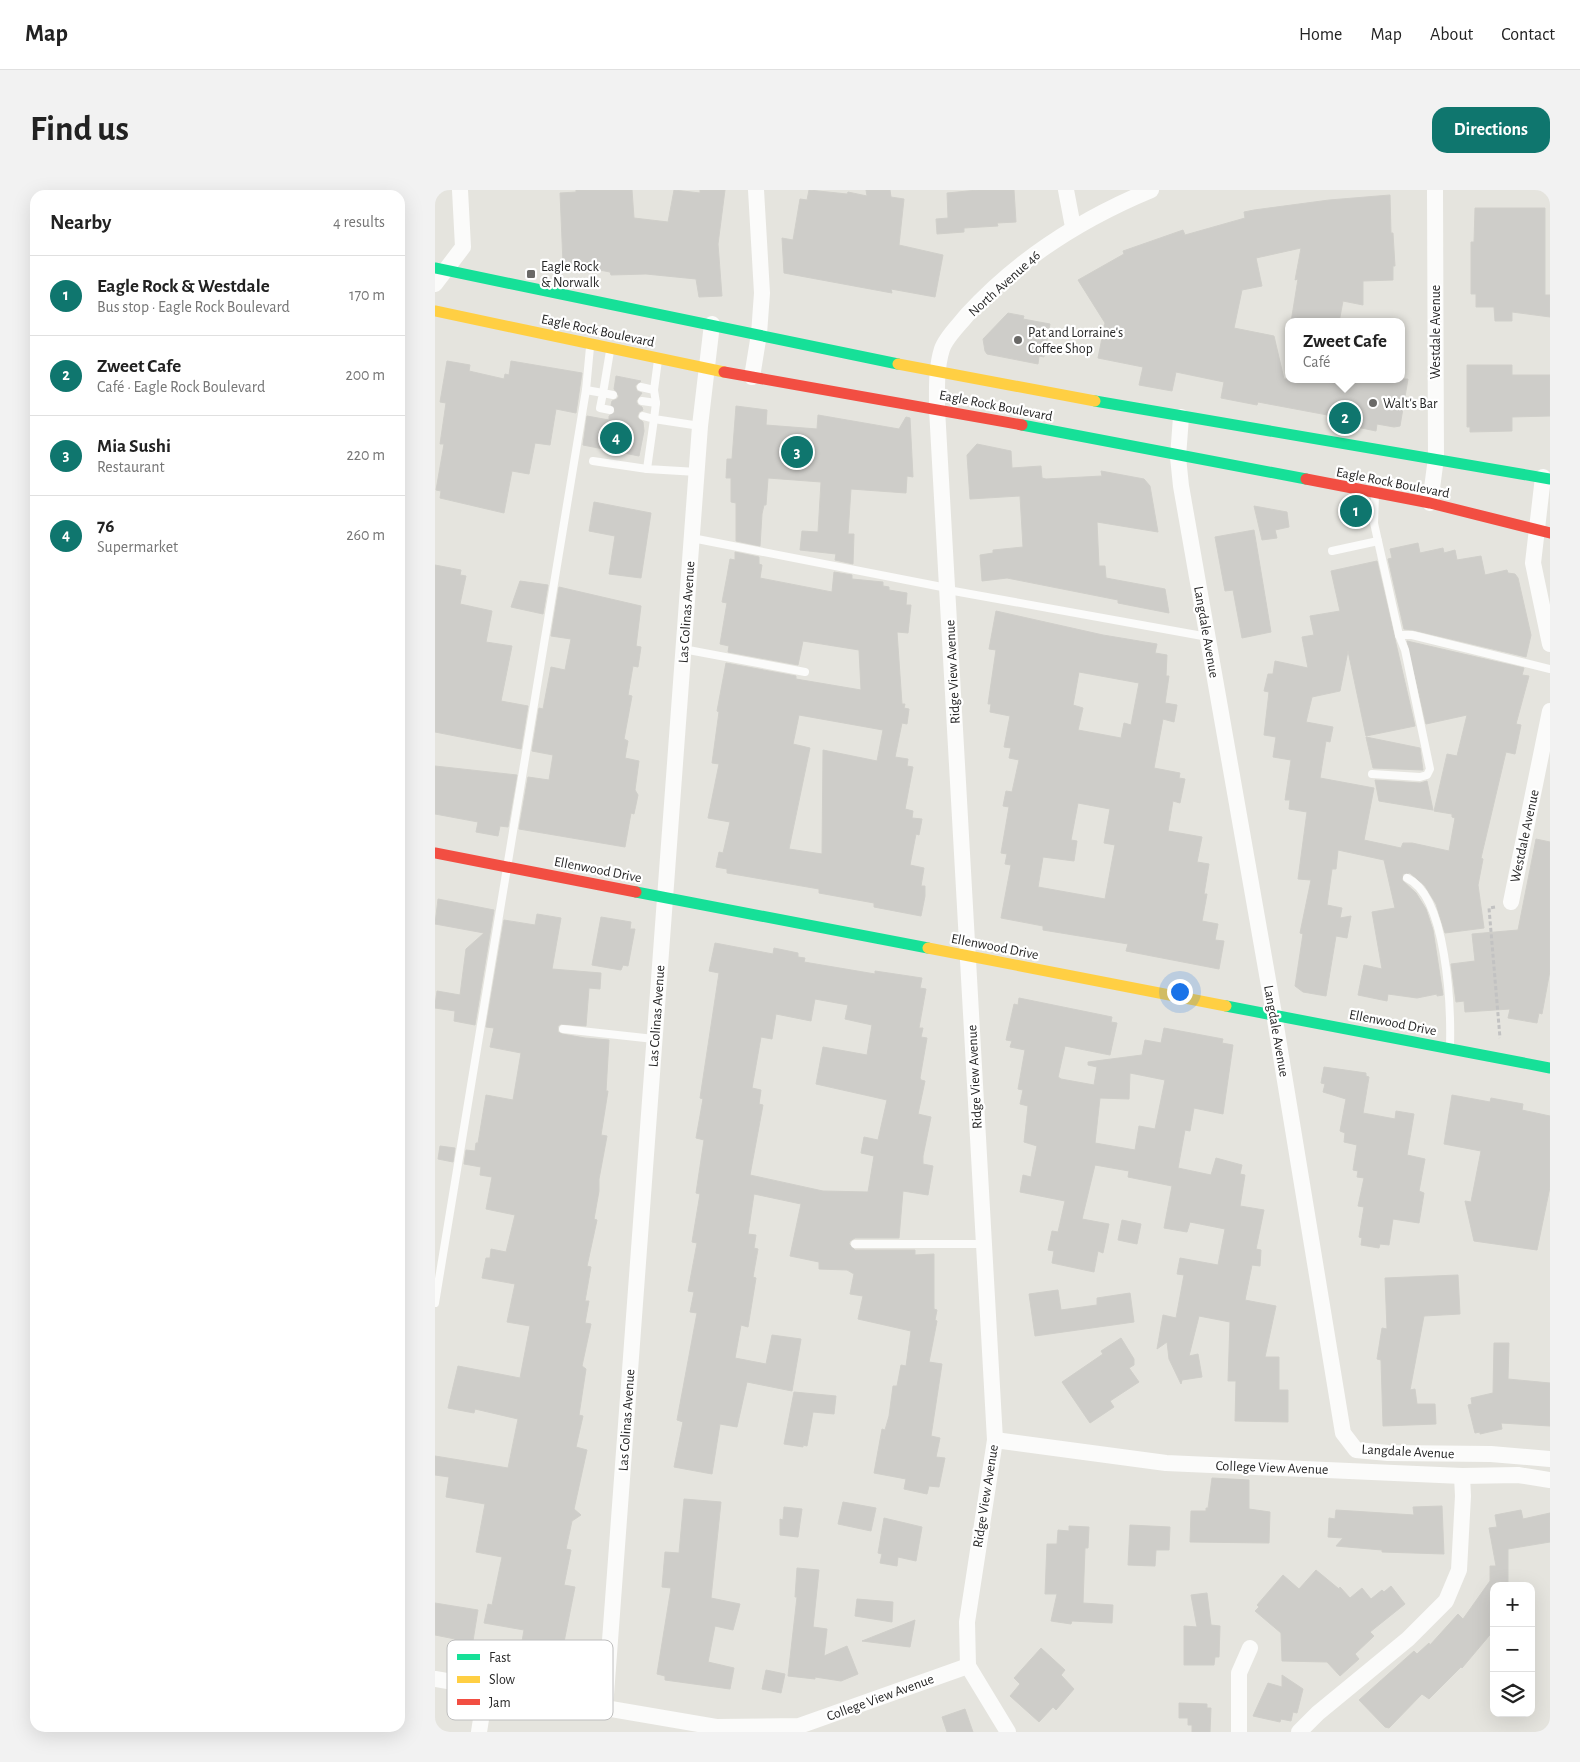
<!DOCTYPE html>
<meta charset="utf-8">
<style>
:root{--surface:#fff;--page:#f2f2f2;--text:#222;--muted:#767676;--line:#e0e0e0;--accent:#0f766e}
body{margin:0;font-family:"Alegreya Sans",sans-serif;background:var(--page);color:var(--text)}
.controls{position:absolute;right:15px;bottom:15px;display:grid;overflow:hidden;border-radius:10px;box-shadow:0 5px 20px #0002}
.controls button{width:45px;height:45px;display:grid;place-items:center;padding:0;border:0;border-bottom:1px solid var(--line);background:var(--surface);color:var(--text);font:25px sans-serif}
.you{position:absolute;left:744px;top:801px;width:18px;height:18px;margin:-12px;border:4px solid #fff;border-radius:50%;background:#1a73e8;box-shadow:0 0 0 8px #1a73e833}
.badge{display:grid;place-items:center;width:32px;height:32px;border-radius:50%;background:var(--accent);color:#fff;font-size:16px;font-weight:700}
.pin{position:absolute;translate:-50% -50%;border:2px solid #fff;box-shadow:0 1px 5px #0006}
.popup{position:absolute;left:850px;top:128px;width:120px;height:65px;box-sizing:border-box;display:grid;place-content:center;border-radius:10px;background:var(--surface);filter:drop-shadow(0 1px 4px #0005);font-size:16px;white-space:nowrap;color:var(--muted)}
.popup b{font-size:19px;color:var(--text)}
.popup::after{content:'';position:absolute;left:50%;top:100%;margin-left:-10px;border:10px solid transparent;border-top-color:var(--surface)}
.list{margin:0;padding:0;list-style:none}
h2{display:flex;justify-content:space-between;align-items:center;height:65px;margin:0;padding:0 20px;font-size:21px}
h2 small{font-size:16px;font-weight:400;color:var(--muted)}
.list li{display:grid;grid-template-columns:32px 1fr auto;gap:15px;align-items:center;box-sizing:border-box;height:80px;padding:0 20px;border-top:1px solid var(--line)}
.list b{display:block;font-size:19px;white-space:nowrap}
.list p{margin:0;font-size:16px;white-space:nowrap;color:var(--muted)}
.list em{font-size:16px;font-style:normal;color:var(--muted)}
.icon{flex:none;width:28px;height:28px;fill:none;stroke:currentColor;stroke-width:2;stroke-linecap:round;stroke-linejoin:round}
.map{position:relative;flex:none;width:1115px;height:1542px;overflow:hidden;border-radius:15px}
header{display:flex;align-items:center;gap:30px;box-sizing:border-box;height:70px;padding:0 25px;background:var(--surface);border-bottom:1px solid var(--line)}
header strong{font-size:24px}
nav{display:flex;gap:28px;margin-inline-start:auto;font-size:18px}
.intro{display:flex;align-items:center;justify-content:space-between;box-sizing:border-box;height:120px;padding:0 30px}
h1{margin:0;font-size:35px}
.button{padding:12px 22px;border-radius:15px;background:var(--accent);color:#fff;font-size:18px;font-weight:700}
main{display:flex;gap:30px;padding:0 30px}
aside{flex:1;background:var(--surface);border-radius:15px;box-shadow:0 5px 20px #0002}
.map>svg:first-child{display:block}
</style>
<header>
<strong>Map</strong>
<nav><a>Home</a><a>Map</a><a>About</a><a>Contact</a></nav>
</header>
<div class="intro"><h1>Find us</h1><a class="button">Directions</a></div>
<main>
<aside>
<h2>Nearby<small>4 results</small></h2>
<ul class="list">
<li><span class="badge">1</span><div><b>Eagle Rock &amp; Westdale</b><p>Bus stop · Eagle Rock Boulevard</p></div><em>170 m</em></li>
<li><span class="badge">2</span><div><b>Zweet Cafe</b><p>Café · Eagle Rock Boulevard</p></div><em>200 m</em></li>
<li><span class="badge">3</span><div><b>Mia Sushi</b><p>Restaurant</p></div><em>220 m</em></li>
<li><span class="badge">4</span><div><b>76</b><p>Supermarket</p></div><em>260 m</em></li>
</ul>
</aside>
<div class="map">
<svg width="1115" height="1542" viewBox="0 0 1115 1542">
<rect width="100%" height="100%" fill="#e5e4de"/>
<g fill="#cecdc9" stroke="#d0cfca" fill-rule="evenodd">
<path d="M141,0H197L199,28L233,32L239,0L265,3V0H290L283,54L287,106L264,107L261,89L211,84L176,85L175,82L128,73L125,3L141,2Z"/>
<path d="M374,0L412,4L413,2L432,6L431,0H455L456,7L469,9L464,55L508,65L500,107L456,99L457,103L349,83L347,48L358,50L365,9L372,10Z"/>
<path d="M543,0H579L581,32L562,33L563,36L529,38V42L502,44L501,29L513,28L512,3Z"/>
<path d="M955,5L956,43H958L960,76H958V90L928,91V115L908,111L904,132H856L863,89L860,90L866,58L821,68L827,96L807,100L799,138L839,146L849,189H973L965,236L959,237L942,234L941,241L902,233L903,227L823,212L822,215L786,208L789,192L741,182L737,201L704,195L708,177L663,168L670,133L643,90L689,64L688,61L748,40L750,45L810,28L809,22L819,20L894,10Z"/>
<path d="M1040,18H1110V105H1115V127L1077,122V131H1060L1059,117H1041V104H1036V52H1039Z"/>
<path d="M573,123L589,126L588,129L615,134L609,167L604,166L603,174L552,164L550,161L548,149Z"/>
<path d="M12,171L35,175L34,181L69,189L70,184L74,185L76,171L147,183L141,223L121,219L115,255L100,253L94,284L77,281L69,323L5,308L6,301L1,300L9,254H5L11,213L5,212Z"/>
<path d="M1032,175H1077V185H1115V226L1077,227V241L1035,242V237H1032Z"/>
<path d="M181,186L206,191L200,196L202,201L207,203L201,211L203,215L207,217L208,220L204,222L202,227L208,232L209,241L204,266L148,255L152,226L174,230V226L180,222L176,215L177,211L182,209L184,206L179,199Z"/>
<path d="M301,216L332,220L331,235L382,239L383,225L464,239L471,227L475,228L478,287L472,286L471,303L416,299L413,344H419L418,374L400,370L401,364L365,360L367,341L383,342L386,292L333,288L331,315H329L327,324L325,356L301,351V313L296,312V288H291L292,269H297Z"/>
<path d="M542,254L576,261L577,278L606,276L607,288L611,289L667,286L666,281L709,289L715,296L723,342L662,332L664,376H670L671,388L730,399L734,423L683,413V410L572,388L547,391L545,365L558,363V360L588,357L585,306L535,309L532,265Z"/>
<path d="M159,312L216,323L206,388L174,384L180,346L154,341Z"/>
<path d="M819,316L852,322L854,337L840,340L842,348L827,350Z"/>
<path d="M819,340L836,442L807,448L798,400L790,401L780,347Z"/>
<path d="M983,353L985,363L1008,358L1009,363L1020,360L1022,370L1046,366L1050,385L1072,380L1073,383L1080,384L1083,388L1096,445L1091,467L978,440L969,439L953,369L957,368L955,359Z"/>
<path d="M300,362L324,367V374L327,375L325,388L397,402L399,382L417,385V389L448,392V396L454,397V400L472,403L471,415H476L473,443L462,442L467,514H470L469,518L474,519L472,534L467,533L460,567L473,569L472,576L478,577L470,619L478,621L477,628L487,629L484,645L481,644L475,675L489,678L486,696H490V706L486,726L439,717V713L384,703V699L292,683V679L281,677L284,662L288,663L295,632L273,628L284,574L277,573L284,522L282,521L291,473L361,486V489L426,500L424,460L368,451L363,475L293,462L294,456L285,454L292,413L287,412L292,386L295,369L300,370ZM364,525L448,540L442,571L388,560L387,664L354,659L375,558L358,554Z"/>
<path d="M942,371L980,536L931,546L913,461L905,501L877,507L871,532L898,537L895,552L891,551L885,588L939,598L929,650L966,658L968,653H977L1014,661L1020,628L1017,627V624L999,621L1012,564L1022,566L1032,525L991,534L972,451L1089,478L1087,485L1094,486L1081,534L1086,535L1080,564L1071,562L1046,668L1048,669L1043,695L1049,738L1010,743L1001,714L990,696L975,683L968,684L967,690L981,703L991,719L998,740L1008,805L1002,806V804L982,808L953,804L952,811L923,805L929,775L947,779L937,722L960,718L949,670L903,660L901,679H897L892,715L907,718L905,728L916,726L912,748L901,746L891,806L868,802L860,796L868,744L865,743L876,690L863,689L872,622L854,619L855,610H850L856,570L838,567L841,547L829,545L834,502L829,501L833,484H838L840,471L873,478L867,447L879,445L875,426L905,421L896,381Z"/>
<path d="M0,375L26,380L25,385L31,386L25,414L57,421L51,452L77,456L66,511L93,516L86,559L0,542Z"/>
<path d="M85,391L113,395L108,424L76,417Z"/>
<path d="M124,397L206,416L201,456L206,457L203,477L198,476L193,505L197,506L189,549L193,551L190,568L204,571L200,600L203,605L199,624L196,623L190,657L84,639L93,587L114,590L118,565L97,561L104,518L108,519L116,477L130,480L136,449L116,446Z"/>
<path d="M561,421L668,445L722,454L720,463L732,465L731,486H734L730,513L742,515L739,532L728,529L719,578L745,583L744,588L750,589L745,613L738,611L733,641L767,647L762,672L774,674L769,704H772L767,731L783,734L780,750L789,751L784,779L691,761L693,754L608,740V736L566,728L576,675L570,674L572,664L566,663L574,617L568,616L571,601L577,602L584,570L574,568L576,558L569,557L575,526L555,522L556,514H553L561,460L554,459ZM644,482L704,493L696,535L689,533L686,548L643,540L648,518L638,515ZM643,613L675,619L669,653L680,655L670,709L603,697L608,667L639,671L642,651L636,650Z"/>
<path d="M931,547L985,558L988,580L938,578Z"/>
<path d="M0,576L82,585L73,637L65,636L63,646L41,642L43,632L0,624Z"/>
<path d="M940,590L985,593L992,591L998,620L944,611Z"/>
<path d="M1101,649L1115,652V781L1107,824L1104,823L1102,833L1073,828L1075,819L1030,822L1029,811L1021,812L1016,774L1040,771L1037,744L1083,740Z"/>
<path d="M3,709L59,720L40,835L19,831L20,821L0,818V815L2,801L25,805L31,759L49,743L0,734Z"/>
<path d="M102,724L126,728L117,779L166,783L165,799L154,798L151,836L126,834L123,836V842L127,844L150,848L174,850L171,901H173L166,945L172,946L164,989V1001L159,1029L162,1030L152,1076L156,1077L150,1111H154L150,1133L156,1134L147,1176L151,1179L144,1225L148,1226L141,1257L152,1260L139,1319L146,1325L137,1331L131,1359L136,1360L129,1395L140,1397L127,1462L86,1457L89,1440L49,1433L53,1414L57,1415L67,1367L41,1362L50,1314L11,1307L14,1287L0,1285V1266L73,1278L83,1229L40,1219L39,1223L13,1218L23,1176L85,1188L95,1136L72,1132L80,1094L47,1088L51,1068H55L56,1059L71,1062L80,1025L51,1019L57,987L45,985L46,977L29,974L31,960L40,961L41,953H43L51,905L78,910L86,863L55,857L59,838L51,837L69,730L100,735Z"/>
<path d="M166,727L196,732L195,739H200L193,776L188,775L186,780L157,775Z"/>
<path d="M280,753L338,764L339,758L363,763V767L370,768L369,772L440,784V781L487,788L485,798L491,799L484,838H488L486,847L492,848L485,888L486,890L490,891L483,924L496,927L488,966V974L498,976L493,1005L468,1001L464,1048H420L415,1051L414,1054L420,1060H480V1065L499,1064V1119L502,1120L500,1130L502,1131L494,1172L507,1174L496,1246L505,1248L501,1267L510,1268L504,1297L494,1296L492,1304L469,1299L471,1289L439,1283L447,1239L450,1240L454,1226L458,1196H462L466,1175L471,1176L476,1141L423,1129L428,1106L415,1104L419,1084L412,1080L384,1079V1072L355,1066L366,1014L319,1004L313,1044L321,1045L319,1058L323,1059L318,1087L321,1088L313,1137L306,1135L300,1168L331,1174L337,1145L366,1149L357,1201L312,1192L302,1237L285,1234L277,1284L239,1277L248,1232L242,1230L262,1123L255,1122L259,1102L253,1101L262,1053L257,1052L265,1004L261,1003L269,950L261,948L268,909L265,908L284,783L274,781ZM380,809L413,815L410,829L437,835L432,865L388,857L381,894L452,910L443,950L429,947L426,963L439,966L433,1002L388,1001L315,985L328,915L324,914L326,900L317,898L326,847L337,849L341,824L376,831Z"/>
<path d="M584,808L677,827L676,832L682,833L675,865L630,856L623,887L626,889L659,895L662,877L653,875V872L707,865L710,850L726,853L729,838L788,849L787,853L798,855L788,924L759,918L755,941L750,940L743,978L776,985L781,968L807,975L805,984L810,985L805,1016L829,1020L821,1059L826,1060L825,1076L817,1075L810,1110L841,1116L830,1167H844V1200H853V1232L800,1231L801,1191H793L795,1132L764,1126L754,1166L763,1164L767,1187L747,1190L746,1194L734,1169L732,1152L722,1159L728,1125L741,1128L749,1085L742,1084L745,1068L783,1075L790,1039L755,1032L752,1042L729,1038L737,996L693,987L694,981L660,975L647,1029L674,1034L668,1063L663,1061L659,1082L617,1073L619,1061L613,1060L617,1041L623,1042L630,1011L585,1002L588,985L596,987L602,956L589,952L593,916L585,914L588,900L583,899L590,860L575,857L577,851L571,850L579,814L583,815ZM695,883L730,890L720,939L704,936L700,960L660,953L665,908L694,909Z"/>
<path d="M889,877L931,883V886L934,887L928,923L960,929L961,921L979,924L972,965L990,969L984,1001L989,1003L984,1033L958,1029L954,1055L945,1054L944,1058L926,1055L927,1048L924,1047L929,1017L923,1016L929,988L922,987L923,981L918,980L922,955L909,952L910,943L905,941L911,909L888,902L890,894L886,893Z"/>
<path d="M1017,905L1055,912L1056,908L1088,914L1087,920L1115,926V997L1102,1060L1039,1051L1030,1011L1036,1012L1046,961L1009,954Z"/>
<path d="M5,956L20,958L18,972L3,969Z"/>
<path d="M687,1030L706,1034L702,1054L683,1050Z"/>
<path d="M1023,1085L1025,1124L989,1126L975,1200L980,1199L982,1214H1000L1001,1234L948,1236L946,1170L942,1169L947,1138L952,1139L950,1088Z"/>
<path d="M623,1100L626,1120L662,1115V1108L695,1103L699,1132L600,1146L594,1104Z"/>
<path d="M686,1148L699,1169V1175L694,1178L704,1192L675,1211L679,1217L655,1233L627,1192L668,1164L666,1161Z"/>
<path d="M1059,1153H1074L1073,1189L1115,1193V1236L1066,1233L1067,1239L1045,1244V1242L1040,1243L1033,1215L1037,1214L1036,1208L1058,1203Z"/>
<path d="M359,1202L401,1206L399,1224L378,1222L372,1256L368,1255V1257L349,1254Z"/>
<path d="M777,1288L814,1290V1319L835,1322L834,1353L755,1352L756,1321H771V1318H773Z"/>
<path d="M249,1309L286,1312L276,1408L305,1414L298,1440L280,1436L273,1472L299,1478L295,1499L230,1490V1486L222,1484L236,1398L227,1397L230,1362L244,1363Z"/>
<path d="M408,1312L441,1318L436,1341L403,1334Z"/>
<path d="M1007,1316L1009,1364L947,1362V1360L901,1356L908,1348L893,1347L894,1328L900,1329L901,1320L979,1325L978,1317Z"/>
<path d="M349,1317L367,1319L363,1347L345,1345V1329L348,1330Z"/>
<path d="M1086,1320L1088,1329L1115,1323V1352L1073,1359V1396H1059V1440L1027,1478L1026,1477L994,1509L987,1504L954,1538L950,1537L924,1510L979,1461L982,1464L994,1453L995,1455L1023,1424L1028,1429L1055,1391V1376H1061L1054,1338L1062,1337L1060,1325Z"/>
<path d="M449,1328L487,1337L481,1371L463,1367L462,1376L445,1373L447,1364L443,1363Z"/>
<path d="M695,1335L735,1337L734,1360H721L720,1376L693,1375Z"/>
<path d="M634,1336L654,1337L653,1358H650L648,1413L678,1415L677,1433L637,1431L636,1434L616,1431L622,1404H610L612,1354H622L623,1340L634,1341Z"/>
<path d="M362,1378L384,1380L378,1437L392,1439L389,1466L412,1456L423,1484L406,1491L380,1487V1489L353,1486L362,1407H360Z"/>
<path d="M881,1380L904,1399L905,1397L915,1408L927,1398L936,1409L947,1400L949,1402L956,1396L970,1414L935,1442L939,1446L920,1464L924,1469L905,1486L892,1472L847,1471L846,1443L820,1421L824,1417L822,1415L848,1385L864,1399Z"/>
<path d="M772,1403L776,1435L785,1436L784,1467H780L779,1475H749V1436L762,1437L756,1405Z"/>
<path d="M422,1409L458,1412L457,1432L420,1426Z"/>
<path d="M0,1413L43,1420L37,1457L19,1454L20,1449L0,1445Z"/>
<path d="M480,1430L475,1457L427,1451Z"/>
<path d="M606,1458L630,1480L626,1485L639,1499L621,1520L618,1517L604,1532L575,1506L585,1494L579,1488Z"/>
<path d="M331,1480L350,1484L346,1503L327,1499Z"/>
<path d="M847,1485L868,1499L862,1523L858,1522L856,1531L846,1529L845,1532L818,1526L833,1493L847,1497Z"/>
<path d="M744,1513L772,1514V1518H776L775,1542H757V1535H753V1528H744Z"/>
<path d="M530,1519L538,1542H512L507,1527Z"/>
</g>
<g fill="none" stroke-linecap="round" stroke-linejoin="round">
<path stroke="#c2c2c2" stroke-width="3" stroke-dasharray="4 2.5" stroke-linecap="butt" d="M1060,717L1054,718L1065,848"/>
<g stroke="#fbfbfa" stroke-width="8">
<path d="M175,161L168,203L178,205"/>
<path d="M206,197L219,200L221,213"/>
<path d="M151,200L168,203L165,218L175,220"/>
<path d="M219,200L223,170"/>
<path d="M207,211L221,213L219,229L265,236"/>
<path d="M208,226L219,229L212,279L262,282"/>
<path d="M158,271L212,279"/>
<path d="M257,348L512,398"/>
<path d="M897,361L943,351"/>
<path d="M513,400L773,447"/>
<path d="M964,445H977L1115,479"/>
<path d="M248,459L370,482"/>
<path d="M937,584L985,587L992,585L995,579L970,460L964,445L939,333L940,305"/>
<path d="M972,688C1012,706 1016,817 1015,856"/>
<path d="M128,839L219,849"/>
<path d="M420,1054H548"/>
<path d="M0,1113L151,200L155,157"/>
</g>
<g stroke="#fbfbfa" stroke-width="16">
<path d="M631,0L638,37"/>
<path d="M0,94L28,57L25,0"/>
<path d="M317,187L324,144L327,103L321,0"/>
<path d="M746,227L743,267L746,296L839,824L908,1243L921,1260L953,1263L1056,1264L1115,1269"/>
<path d="M1108,287L1098,373L1115,454"/>
<path d="M995,313L1001,268L1000,0"/>
<path d="M1076,712L1115,521"/>
<path d="M560,1250L731,1273L1027,1286L1083,1285L1115,1290"/>
<path d="M0,1489L281,1537L364,1536L533,1476"/>
<path d="M170,1518L265,236L277,134"/>
<path d="M44,1542L51,1497"/>
<path d="M573,1542L533,1476L532,1432L560,1250L502,219C502,199 501,178 507,159C511,147 525,134 532,125C583,69 646,29 716,0"/>
<path d="M804,1542V1483L815,1458"/>
<path d="M864,1542L883,1523L973,1449L1011,1411L1024,1380L1028,1306L1027,1286"/>
</g>
<g stroke="#16e098" stroke-width="11">
<path d="M0,78L463,174"/>
<path d="M660,211L1115,289"/>
<path d="M587,235L871,289"/>
<path d="M201,702L493,758"/>
<path d="M791,816L1115,878"/>
</g>
<g stroke="#ffcf43" stroke-width="11">
<path d="M0,121L289,182"/>
<path d="M463,174L660,211"/>
<path d="M493,758L791,816"/>
</g>
<g stroke="#f24e42" stroke-width="11">
<path d="M289,182L587,235"/>
<path d="M871,289L995,313L1115,343"/>
<path d="M0,663L201,702"/>
</g>
</g>
<g fill="#6a6967" stroke="#fff" stroke-width="2">
<rect x="91" y="79" width="10" height="10" rx="2.5"/>
<circle cx="583" cy="150" r="5"/>
<circle cx="938" cy="213" r="5"/>
</g>
<g text-anchor="middle" stroke-width="4.5" stroke-linejoin="round" paint-order="stroke">
<g font-size="14" fill="#272727" stroke="#fff" text-anchor="start">
<text x="106" y="81">Eagle Rock<tspan x="106" dy="16">&amp; Norwalk</tspan></text>
<text x="593" y="147">Pat and Lorraine's<tspan x="593" dy="16">Coffee Shop</tspan></text>
<text x="948" y="218">Walt's Bar</text>
</g>
<g font-size="14" fill="#272727" stroke="#fff">
<text transform="translate(569 93) rotate(-42)" y="5">North Avenue 46</text>
<text transform="translate(163 140) rotate(12)" y="5">Eagle Rock Boulevard</text>
<text transform="translate(1000 142) rotate(-90)" y="5">Westdale Avenue</text>
<text transform="translate(561 215) rotate(11)" y="5">Eagle Rock Boulevard</text>
<text transform="translate(958 292) rotate(11)" y="5">Eagle Rock Boulevard</text>
<text transform="translate(251 422) rotate(-86)" y="5">Las Colinas Avenue</text>
<text transform="translate(772 442) rotate(80)" y="5">Langdale Avenue</text>
<text transform="translate(517 482) rotate(-93)" y="5">Ridge View Avenue</text>
<text transform="translate(1089 646) rotate(-78)" y="5">Westdale Avenue</text>
<text transform="translate(163 679) rotate(11)" y="5">Ellenwood Drive</text>
<text transform="translate(560 756) rotate(11)" y="5">Ellenwood Drive</text>
<text transform="translate(221 826) rotate(-86)" y="5">Las Colinas Avenue</text>
<text transform="translate(958 832) rotate(11)" y="5">Ellenwood Drive</text>
<text transform="translate(842 841) rotate(80)" y="5">Langdale Avenue</text>
<text transform="translate(539 887) rotate(-93)" y="5">Ridge View Avenue</text>
<text transform="translate(191 1230) rotate(-86)" y="5">Las Colinas Avenue</text>
<text transform="translate(973 1261) rotate(3)" y="5">Langdale Avenue</text>
<text transform="translate(837 1277) rotate(2)" y="5">College View Avenue</text>
<text transform="translate(550 1306) rotate(-81)" y="5">Ridge View Avenue</text>
<text transform="translate(445 1507) rotate(-20)" y="5">College View Avenue</text>
</g>
</g>
<rect x="12" y="1450" width="166" height="80" rx="8" fill="#fff" stroke="#bebebe" stroke-width="1"/>
<rect x="22" y="1464" width="23" height="6" fill="#16e098"/>
<rect x="22" y="1486" width="23" height="7" fill="#ffcf43"/>
<rect x="22" y="1509" width="23" height="6" fill="#f24e42"/>
<g font-size="14" fill="#272727">
<text x="54" y="1472">Fast</text>
<text x="54" y="1494">Slow</text>
<text x="54" y="1517">Jam</text>
</g>
</svg>
<div class="controls">
<button>+</button>
<button>−</button>
<button><svg class="icon" aria-label="layers" viewBox="0 0 24 24"><path d="M12 4l9 5-9 5-9-5zM3 14l9 5 9-5"/></svg></button>
</div>
<div class="you"></div>
<div class="pin badge" style="left:921px;top:321px">1</div>
<div class="pin badge" style="left:910px;top:228px">2</div>
<div class="popup"><b>Zweet Cafe</b>Café</div>
<div class="pin badge" style="left:362px;top:262px">3</div>
<div class="pin badge" style="left:181px;top:248px">4</div>
</div>
</main>
